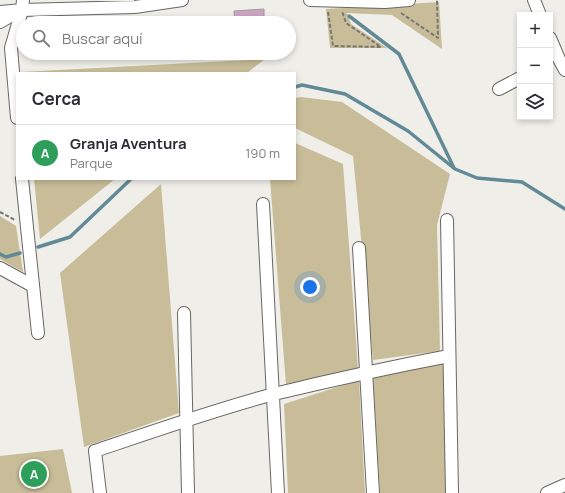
<!DOCTYPE html>
<html lang="es">
<meta charset="utf-8">
<style>
:root{--surface:#fff;--page:#f2f2f3;--text:#2b2b33;--muted:#7c7c81;--line:#e1e1e2;--accent:#b650b4}
body{margin:0;font-family:Manrope,sans-serif;background:var(--page);color:var(--text)}
.controls{position:absolute;right:12px;top:12px;display:grid;overflow:hidden;border-radius:0px;box-shadow:0 2px 6px #0003}
.controls button{width:36px;height:36px;display:grid;place-items:center;padding:0;border:0;border-bottom:1px solid var(--line);background:var(--surface);color:var(--text);font:20px sans-serif}
.you{position:absolute;left:310px;top:287px;width:14px;height:14px;margin:-10px;border:3px solid #fff;border-radius:50%;background:#1a73e8;box-shadow:0 0 0 6px #1a73e833}
.badge{display:grid;place-items:center;width:26px;height:26px;border-radius:50%;background:var(--accent);color:#fff;font-size:13px;font-weight:700}
.pin{position:absolute;translate:-50% -50%;border:2px solid #fff;box-shadow:0 1px 4px #0006}
.list{margin:0;padding:0;list-style:none}
h2{display:flex;justify-content:space-between;align-items:center;height:52px;margin:0;padding:0 16px;font-size:17px}
h2 small{font-size:13px;font-weight:400;color:var(--muted)}
.list li{display:grid;grid-template-columns:26px 1fr auto;gap:12px;align-items:center;box-sizing:border-box;height:56px;padding:0 16px;border-top:1px solid var(--line)}
.list b{display:block;font-size:15px;white-space:nowrap}
.list p{margin:0;font-size:13px;white-space:nowrap;color:var(--muted)}
.list em{font-size:13px;font-style:normal;color:var(--muted)}
.icon{flex:none;width:22px;height:22px;fill:none;stroke:currentColor;stroke-width:2;stroke-linecap:round;stroke-linejoin:round}
.map{position:relative;flex:none;width:565px;height:493px;overflow:hidden}
.search{position:absolute;background:var(--surface);box-shadow:0 2px 6px #0003;left:16px;top:16px;width:280px;height:44px;display:flex;align-items:center;gap:10px;box-sizing:border-box;padding:0 14px;border-radius:22px;color:var(--muted);font-size:15px}
.panel{position:absolute;background:var(--surface);box-shadow:0 2px 6px #0003;left:16px;top:72px;width:280px;height:108px;border-radius:0px}
.map>svg:first-child{display:block}
</style>
<div class="map">
<svg width="565" height="493" viewBox="0 0 565 493">
<rect width="100%" height="100%" fill="#efeee9"/>
<g fill="#c8bd98">
<path d="M439,2L442,49L392,15L347,13L351,24L387,48H330L326,9Z"/>
<path d="M265,59L247,73L22,72Z"/>
<path d="M301,97L342,102L450,174L437,225L440,351L373,360L353,156L295,128V98Z"/>
<path d="M295,143L343,164L358,368L286,385L270,179H295Z"/>
<path d="M34,179H115L40,239Z"/>
<path d="M161,184L179,413L84,447L60,273Z"/>
<path d="M0,216L16,226L23,272L0,259Z"/>
<path d="M443,361L446,493H380L373,377Z"/>
<path d="M359,380L365,493H288L284,404Z"/>
<path d="M63,449L72,493H0V456Z"/>
</g>
<g fill="none" stroke-linecap="round" stroke-linejoin="round">
<g stroke="#628a96" stroke-width="3.5">
<path d="M349,16L399,54L454,168"/>
<path d="M295,87L302,85L345,94L408,131L455,169L477,178L522,182L565,209"/>
<path d="M38,247L70,237L131,179"/>
<path d="M0,254L6,257L20,253"/>
</g>
</g>
<path fill="#cea4c3" stroke="#9e9a9d" d="M264,9V23H235L234,11Z"/>
<g fill="none" stroke-linecap="round" stroke-linejoin="round">
<g stroke="#686763" stroke-width="14">
<g id="minor">
<path d="M310,0L385,2L409,0"/>
<path d="M534,0L540,15"/>
<path d="M0,12L22,10L135,7L182,0"/>
<path d="M0,22L17,12"/>
<path d="M550,38L559,59L565,70"/>
<path d="M499,89L520,78"/>
<path d="M17,118L11,48L22,10L23,0"/>
<path d="M22,179L38,333"/>
<path d="M263,204L278,493"/>
<path d="M447,220L452,493"/>
<path d="M359,248L373,493"/>
<path d="M0,268L33,286"/>
<path d="M184,313L188,493"/>
<path d="M100,493L95,451C154,431 214,410 274,394C332,380 391,367 449,356"/>
<path d="M547,493L565,485"/>
</g>
</g>
<g stroke="#787775" stroke-width="2" stroke-dasharray="4 2" stroke-linecap="butt">
<path d="M328,12L333,46L381,47L346,23L342,11"/>
<path d="M401,13L438,38L437,0"/>
<path d="M55,57V53"/>
<path d="M0,212L15,220"/>
</g>
<use href="#minor" stroke="#fff" stroke-width="12"/>
</g>
</svg>
<div class="controls">
<button>+</button>
<button>−</button>
<button><svg class="icon" aria-label="layers" viewBox="0 0 24 24"><path d="M12 4l9 5-9 5-9-5zM3 14l9 5 9-5"/></svg></button>
</div>
<div class="you"></div>
<div class="pin badge" style="left:34px;top:474px;background:#2e9e5b">A</div>
<div class="search"><svg class="icon" aria-label="search" viewBox="0 0 24 24"><circle cx="10" cy="10" r="6"/><path d="M15 15l6 6"/></svg>Buscar aquí</div>
<section class="panel">
<h2>Cerca<small></small></h2>
<ul class="list">
<li><span class="badge" style="background:#2e9e5b">A</span><div><b>Granja Aventura</b><p>Parque</p></div><em>190 m</em></li>
</ul>
</section>
</div>
